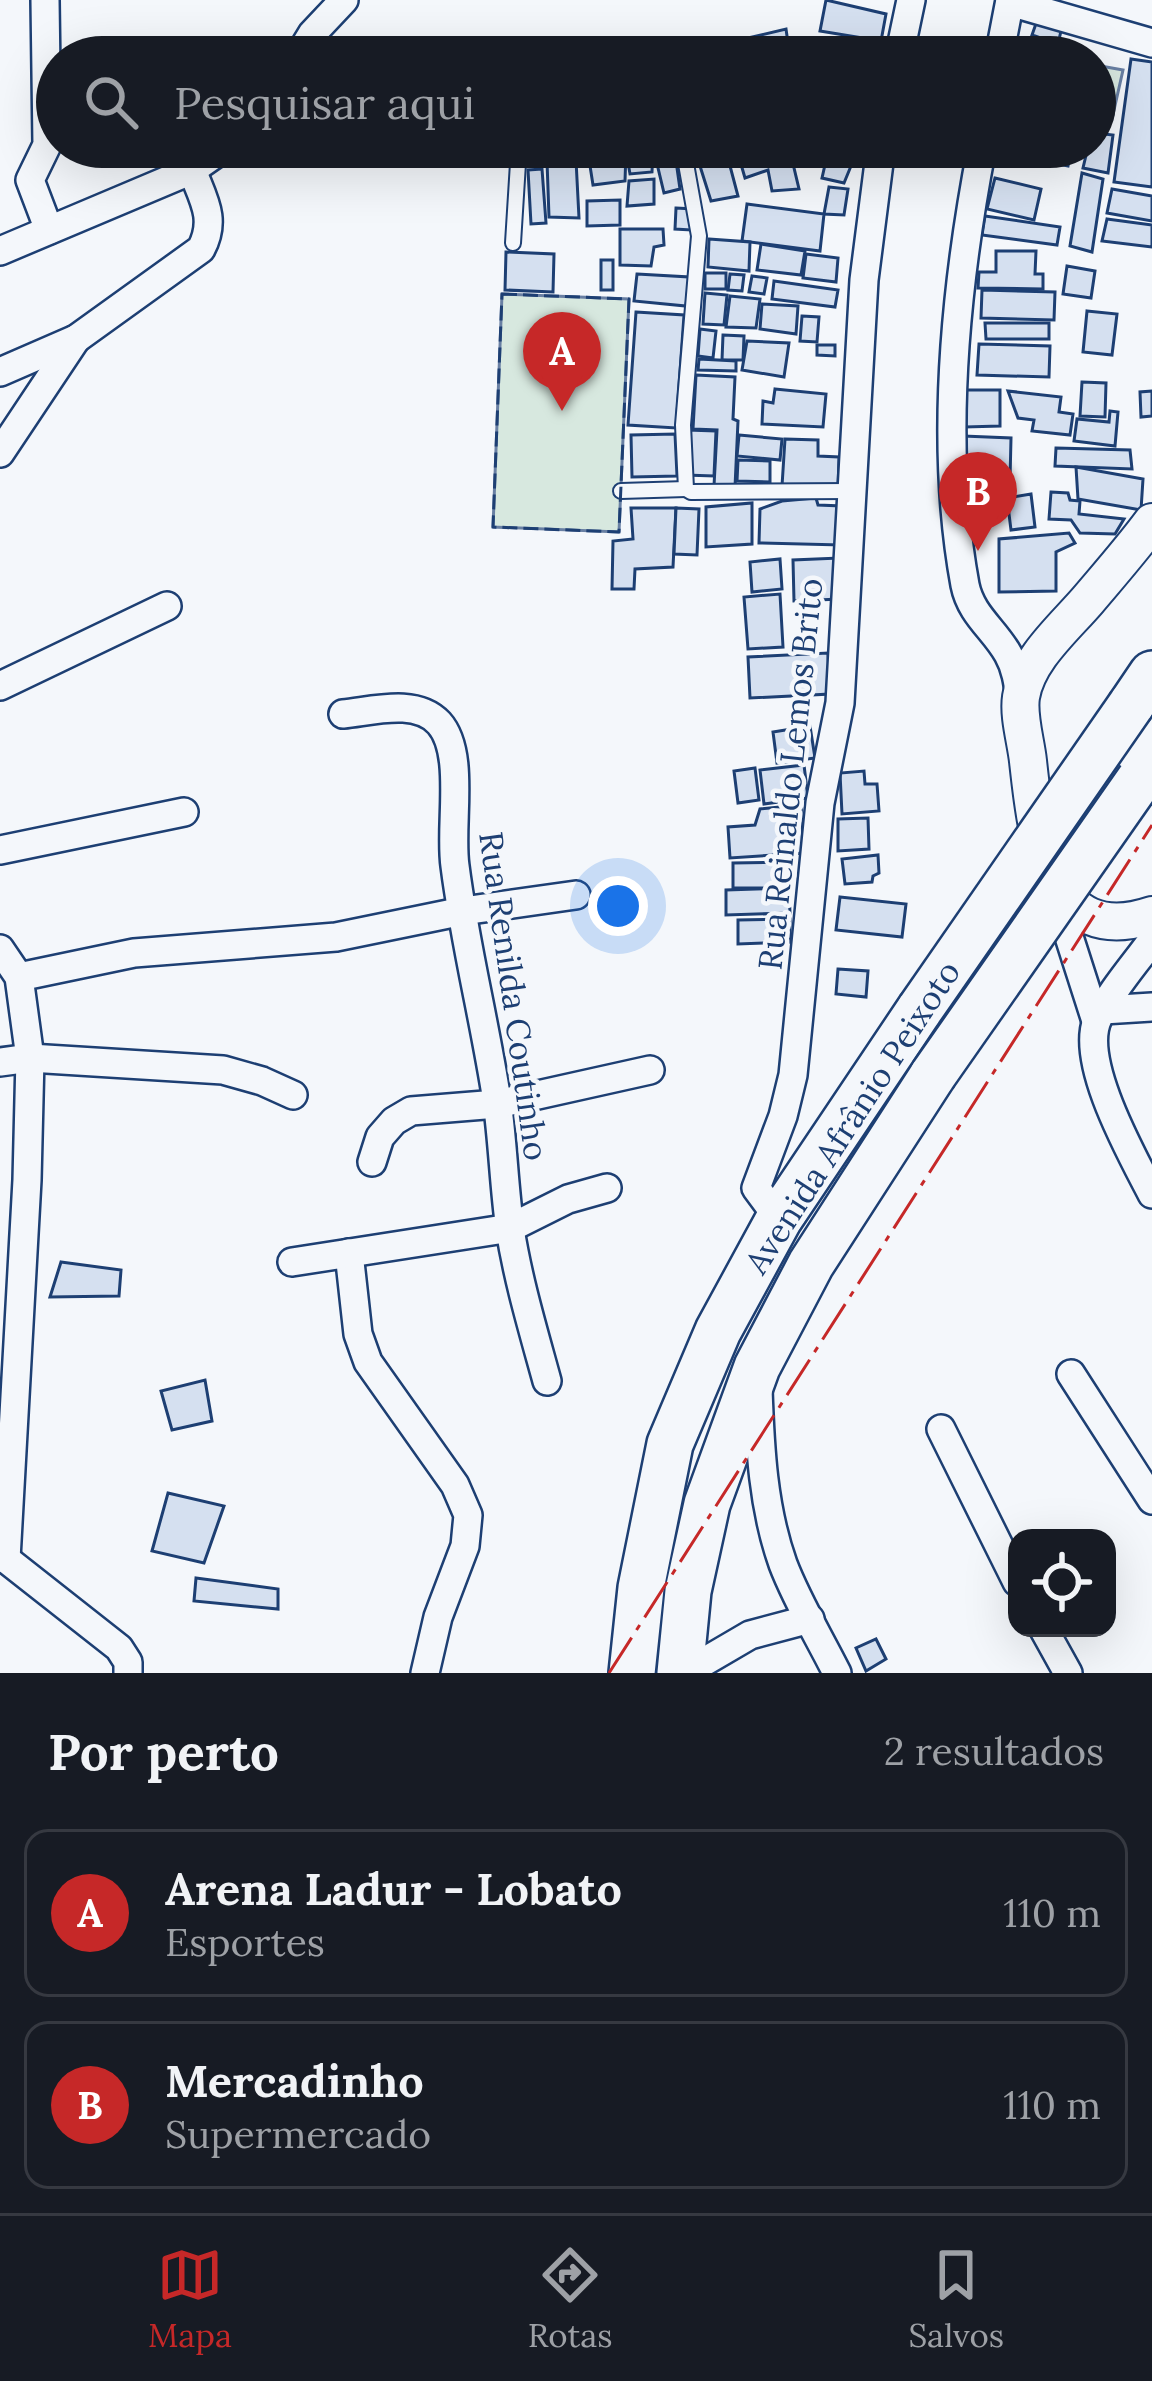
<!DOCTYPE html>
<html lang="pt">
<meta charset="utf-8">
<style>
:root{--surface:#171b24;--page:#242831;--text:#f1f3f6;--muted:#9ea1a6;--line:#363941;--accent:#c62828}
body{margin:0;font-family:Lora,serif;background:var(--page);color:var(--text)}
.controls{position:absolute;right:36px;bottom:36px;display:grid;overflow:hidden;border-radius:24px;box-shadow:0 12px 48px #0002}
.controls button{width:108px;height:108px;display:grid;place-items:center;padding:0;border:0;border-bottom:3px solid var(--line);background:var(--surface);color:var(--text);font:60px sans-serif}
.you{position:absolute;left:618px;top:906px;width:42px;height:42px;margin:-30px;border:9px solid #fff;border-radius:50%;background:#1a73e8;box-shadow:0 0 0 18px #1a73e833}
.badge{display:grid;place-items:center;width:78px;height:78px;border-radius:50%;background:var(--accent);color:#fff;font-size:39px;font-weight:700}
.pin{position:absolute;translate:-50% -99px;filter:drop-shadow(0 3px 6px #0008)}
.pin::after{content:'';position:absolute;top:63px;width:42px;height:36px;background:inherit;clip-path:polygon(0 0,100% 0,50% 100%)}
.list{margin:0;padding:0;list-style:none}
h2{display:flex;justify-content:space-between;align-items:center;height:156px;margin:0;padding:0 48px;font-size:51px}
h2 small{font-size:39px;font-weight:400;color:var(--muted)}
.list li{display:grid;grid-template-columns:78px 1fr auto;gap:36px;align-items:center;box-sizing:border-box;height:168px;margin:0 24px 24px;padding:0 24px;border:3px solid var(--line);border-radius:24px}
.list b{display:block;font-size:45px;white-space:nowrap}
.list p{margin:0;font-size:39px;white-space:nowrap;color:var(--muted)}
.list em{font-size:39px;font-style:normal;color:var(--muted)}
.icon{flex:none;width:66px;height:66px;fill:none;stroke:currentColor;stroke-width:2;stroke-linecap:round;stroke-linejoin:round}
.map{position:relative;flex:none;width:1152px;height:1673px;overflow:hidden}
.search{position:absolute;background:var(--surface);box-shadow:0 12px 48px #0002;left:36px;right:36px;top:36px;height:132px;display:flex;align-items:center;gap:30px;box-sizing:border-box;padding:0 42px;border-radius:66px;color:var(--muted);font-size:45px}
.sheet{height:540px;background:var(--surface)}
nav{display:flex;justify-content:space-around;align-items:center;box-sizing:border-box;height:168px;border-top:3px solid var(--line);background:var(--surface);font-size:33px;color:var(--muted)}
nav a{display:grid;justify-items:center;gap:6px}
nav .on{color:var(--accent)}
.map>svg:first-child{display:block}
</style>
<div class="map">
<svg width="1152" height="1673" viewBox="0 0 1152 1673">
<rect width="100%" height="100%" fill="#f4f7fb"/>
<g fill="#d7e8df" stroke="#687fa3" stroke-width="3">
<path d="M1095,65L1123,70L1112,119L1095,116Z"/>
<path d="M502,294L629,299L619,532L493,527Z"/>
</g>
<g fill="#d5e0f0" stroke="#1d3f73" stroke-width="3">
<path d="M826,0L886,14L881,41L820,31Z"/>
<path d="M1039,15L1063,22L1058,44L1032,35Z"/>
<path d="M786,29L790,57H738L747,55L744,39Z"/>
<path d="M814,42L880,57H811Z"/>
<path d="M1131,59L1152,62V187L1114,182Z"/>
<path d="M1095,133L1113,135L1108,173L1083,168L1088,147H1095Z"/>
<path d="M653,147H674L680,189L664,193Z"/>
<path d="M653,147L652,172L630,174L626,151Z"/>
<path d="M694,147H725L738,196L711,201Z"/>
<path d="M736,147H789L799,189L772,191L768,170L745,178Z"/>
<path d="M829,147H853L851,166L844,183L822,178Z"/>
<path d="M1003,147H1082L1081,151L1071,149L1068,166L1002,153Z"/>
<path d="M626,151L625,181L593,185L588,153Z"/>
<path d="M576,160L579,218L549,217L547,161Z"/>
<path d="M542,169L546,223L531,224L528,170Z"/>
<path d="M1082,173L1103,179L1092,252L1070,246Z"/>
<path d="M995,178L1041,189L1034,220L987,209Z"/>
<path d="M654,179V204L627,206L629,181Z"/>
<path d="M829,187L848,189L844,215L824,214Z"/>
<path d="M1112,189L1152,196V221L1107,213Z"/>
<path d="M620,200V225L587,226V201Z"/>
<path d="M747,204L824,214L820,251L742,241Z"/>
<path d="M676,208L693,209L691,230L675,229Z"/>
<path d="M985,216L1060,227L1057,245L982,235Z"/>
<path d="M1107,219L1152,225V247L1102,241Z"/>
<path d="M620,229H663L664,245L654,247L651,266L620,265Z"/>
<path d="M709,239L750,242L749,271L708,267Z"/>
<path d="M761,244L805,251L801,275L757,270Z"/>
<path d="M996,251H1036L1035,274H1043V289L978,288L979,272H996Z"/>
<path d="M506,252L554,254L553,292L505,290Z"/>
<path d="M806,254L838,258L836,282L803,278Z"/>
<rect x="601" y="260" width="12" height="30"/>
<path d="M1067,266L1095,271L1091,298L1063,294Z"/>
<rect x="705" y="273" width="21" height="16"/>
<path d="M637,274L689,277L686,306L634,301Z"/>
<path d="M730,274L744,275L742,291L728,290Z"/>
<path d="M752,276L767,278L764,294L749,292Z"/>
<path d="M774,281L838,290L835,307L772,299Z"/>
<path d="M982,290L1055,292L1054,320L981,318Z"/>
<path d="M705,293L727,295L724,325L703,324Z"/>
<path d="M730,296L760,299L756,328L726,327Z"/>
<path d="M762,304L798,306L796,334L760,329Z"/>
<path d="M1087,311L1117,314L1112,355L1083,352Z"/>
<path d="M636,312L684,315L676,428L628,425Z"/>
<path d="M802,316L819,317L817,342L800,341Z"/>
<path d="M985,323H1049V339H986Z"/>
<path d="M700,329L716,331L713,358L698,356Z"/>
<path d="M723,335L744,336L743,360H722Z"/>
<path d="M747,341L789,343L784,377L742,370Z"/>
<path d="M979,344L1050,346L1049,377L977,375Z"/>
<path d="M817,345H835V356L817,355Z"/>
<path d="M699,359L736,361V371L698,370Z"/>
<path d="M696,375L735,377L733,419L738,421L735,487L714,486L717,430L693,429Z"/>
<path d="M1082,382L1106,383L1105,417L1080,416Z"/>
<path d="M775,389L826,394L823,427L762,424L763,401L773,403Z"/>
<path d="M966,390H1000V426L965,427Z"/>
<path d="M1008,391L1061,397L1059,412L1073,414L1070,435L1032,431L1034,420L1018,418Z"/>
<path d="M1152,391V416L1141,417L1140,392Z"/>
<path d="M1110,411L1118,412L1115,446L1074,441L1077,419L1109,422Z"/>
<path d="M687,430L716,431L714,476L685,475Z"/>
<path d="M675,434L677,476L632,477L631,435Z"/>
<path d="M739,435L782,439L780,460L737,456Z"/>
<path d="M963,436L1011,438L1010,480L961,478Z"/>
<path d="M785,439L818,440V456L839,457L838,489L782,486Z"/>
<path d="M1056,448L1130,450L1132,469L1055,466Z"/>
<path d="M738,460L770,461V482L737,481Z"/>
<path d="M1076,467L1143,479L1141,510L1078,499Z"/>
<path d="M1051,492L1068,493L1070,500L1080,501L1079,514L1124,519L1115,534L1080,533L1071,520L1049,519Z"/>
<path d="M1031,494L1035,527L1011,530L1007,498Z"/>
<path d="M816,498L818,505L842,506L841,545L759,543L760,509L782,501Z"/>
<path d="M752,503V544L706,547V507Z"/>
<path d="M631,508H676L673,567L635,569L634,589H612L613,541L633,539Z"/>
<path d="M676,508L699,509L697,555L674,554Z"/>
<path d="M1069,533L1075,543L1056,552V591L999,592V539Z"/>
<path d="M839,558L840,599L794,601L793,560Z"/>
<path d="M780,559L782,589L752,592L750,562Z"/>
<path d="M780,594L783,647L748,649L744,597Z"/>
<path d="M828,653L830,694L750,698L748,657Z"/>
<path d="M810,726L815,758L777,763L773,732Z"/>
<path d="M804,765L808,798L764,804L760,770Z"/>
<path d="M755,768L759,800L738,803L734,771Z"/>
<path d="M864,771L865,784H877L879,811L842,814L840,773Z"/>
<path d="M801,805L804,853L730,858L728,827L755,825L760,809Z"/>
<path d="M868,818L869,849L838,851V819Z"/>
<path d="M878,855L879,873L873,876L872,882L845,884L842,859Z"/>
<path d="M790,862L789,888H733V863Z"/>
<path d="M789,888L790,913L726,915V890Z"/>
<path d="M840,897L906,904L902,937L836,930Z"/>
<path d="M790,919V942L738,944V920Z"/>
<path d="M838,969L868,971L866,997L836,994Z"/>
<path d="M61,1262L121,1270L119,1296L50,1297Z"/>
<path d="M205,1380L212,1421L172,1430L161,1391Z"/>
<path d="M168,1493L224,1506L204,1563L152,1551Z"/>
<path d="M196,1578L278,1589V1609L194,1601Z"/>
<path d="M876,1639L886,1659L866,1671L856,1648Z"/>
</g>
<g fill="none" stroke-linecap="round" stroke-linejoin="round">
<g stroke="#1d3f73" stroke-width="18">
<g id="service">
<path d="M683,147L699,236L683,425L686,489L691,492L852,491"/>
<path d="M513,243L519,147"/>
<path d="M621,491L686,489"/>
</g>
</g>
<g stroke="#1d3f73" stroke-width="32">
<g id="minor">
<path d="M45,0L47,145L30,180L49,230"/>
<path d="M1010,2L1152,43"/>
<path d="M298,57L312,34L344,0"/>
<path d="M899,57L911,0"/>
<path d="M999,57L1010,0"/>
<path d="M982,147C955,287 939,444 965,585C971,615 994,629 1008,654C1016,668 1018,683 1020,698"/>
<path d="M0,251L192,170L225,147"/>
<path d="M0,372L76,339L201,249C217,219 203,199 192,170"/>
<path d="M0,453L76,339"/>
<path d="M0,686L167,606"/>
<path d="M343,714C373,711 416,698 439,723C466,753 449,825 455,866C465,945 485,1022 497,1101C503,1143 504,1187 510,1229C518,1280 533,1330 547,1381"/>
<path d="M0,850L184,812"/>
<path d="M1055,893L1096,1021"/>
<path d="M1152,940C1135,964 1110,992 1098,1018C1078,1060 1132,1155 1152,1194"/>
<path d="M0,949L19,977L30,1058L27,1180L6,1559"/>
<path d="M19,977L134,953L336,937L463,911L576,895"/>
<path d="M1103,1010L1152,1007"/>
<path d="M0,1062L30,1058L223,1070L262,1081L293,1095"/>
<path d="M372,1162L380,1137L394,1121L411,1111L497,1104L650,1070"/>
<path d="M779,1219L756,1188L783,1116L793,1075L820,803L840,703L864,280L881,147"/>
<path d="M349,1253L358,1334L368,1362L455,1485L468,1515L465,1546L438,1617L425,1673"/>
<path d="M292,1262L510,1228L568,1199L607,1188"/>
<path d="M1071,1374L1152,1500"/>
<path d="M758,1389C760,1448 763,1508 783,1564C797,1601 819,1637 837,1673"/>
<path d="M941,1429L1017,1582"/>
<path d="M6,1559L119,1648L128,1662V1673"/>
<path d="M1043,1628L1068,1673"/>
<path d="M685,1673L750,1635L810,1619"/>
</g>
</g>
<g stroke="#1d3f73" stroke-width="40">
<path id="tertiary" d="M1152,522C1132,549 1110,574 1088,600C1064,628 1027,659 1021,697C1018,716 1026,742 1028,761C1036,834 1047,950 1152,915"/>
</g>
<g stroke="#1d3f73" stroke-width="50">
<g id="primary">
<path d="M1131,705L1152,674"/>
<path d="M632,1673L641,1588L670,1444L718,1331L779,1219L920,1009"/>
<path d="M680,1673L688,1591L707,1504L757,1367L811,1264L933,1075"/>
</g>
</g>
<use href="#service" stroke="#f4f7fb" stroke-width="14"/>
<use href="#minor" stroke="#f4f7fb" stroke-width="27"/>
<use href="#tertiary" stroke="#f4f7fb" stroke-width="36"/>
<use href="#primary" stroke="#f4f7fb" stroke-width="45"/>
<g stroke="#1d3f73" stroke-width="50" stroke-linecap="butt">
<g id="primary-bridge">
<path d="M920,1009L1131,705"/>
<path d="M933,1075L1140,779"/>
</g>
</g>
<use href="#primary-bridge" stroke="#f4f7fb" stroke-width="45"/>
<path stroke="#1d3f73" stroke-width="3" stroke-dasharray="15 6" stroke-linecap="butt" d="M502,294L629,299L619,532L493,527Z"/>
<path stroke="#c62828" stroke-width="3" stroke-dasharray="42 9 6 9" stroke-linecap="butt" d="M609,1673L1152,825"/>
</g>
<g text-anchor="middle" stroke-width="9" stroke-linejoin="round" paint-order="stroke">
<g font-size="33" fill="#1d3f73" stroke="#f4f7fb">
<text transform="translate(790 774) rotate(-84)" y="12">Rua Reinaldo Lemos Brito</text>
<text transform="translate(514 996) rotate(82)" y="12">Rua Renilda Coutinho</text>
<text transform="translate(852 1117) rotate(-57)" y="12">Avenida Afrânio Peixoto</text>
</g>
</g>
</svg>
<div class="controls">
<button><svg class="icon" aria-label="locate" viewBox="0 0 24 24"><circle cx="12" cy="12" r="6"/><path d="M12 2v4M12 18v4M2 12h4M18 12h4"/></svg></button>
</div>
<div class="you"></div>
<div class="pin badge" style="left:562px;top:411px">A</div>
<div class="pin badge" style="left:978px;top:551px">B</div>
<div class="search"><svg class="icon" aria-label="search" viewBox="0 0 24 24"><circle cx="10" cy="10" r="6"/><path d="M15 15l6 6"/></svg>Pesquisar aqui</div>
</div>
<section class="sheet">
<h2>Por perto<small>2 resultados</small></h2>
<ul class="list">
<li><span class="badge">A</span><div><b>Arena Ladur - Lobato</b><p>Esportes</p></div><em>110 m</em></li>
<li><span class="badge">B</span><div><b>Mercadinho</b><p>Supermercado</p></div><em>110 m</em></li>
</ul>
</section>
<nav>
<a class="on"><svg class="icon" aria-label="map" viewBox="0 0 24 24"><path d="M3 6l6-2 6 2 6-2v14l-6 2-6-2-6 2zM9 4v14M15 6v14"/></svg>Mapa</a>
<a><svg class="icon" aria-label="directions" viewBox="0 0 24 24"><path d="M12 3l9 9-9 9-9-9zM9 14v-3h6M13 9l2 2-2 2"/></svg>Rotas</a>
<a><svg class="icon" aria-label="saved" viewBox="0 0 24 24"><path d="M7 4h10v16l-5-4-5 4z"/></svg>Salvos</a>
</nav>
